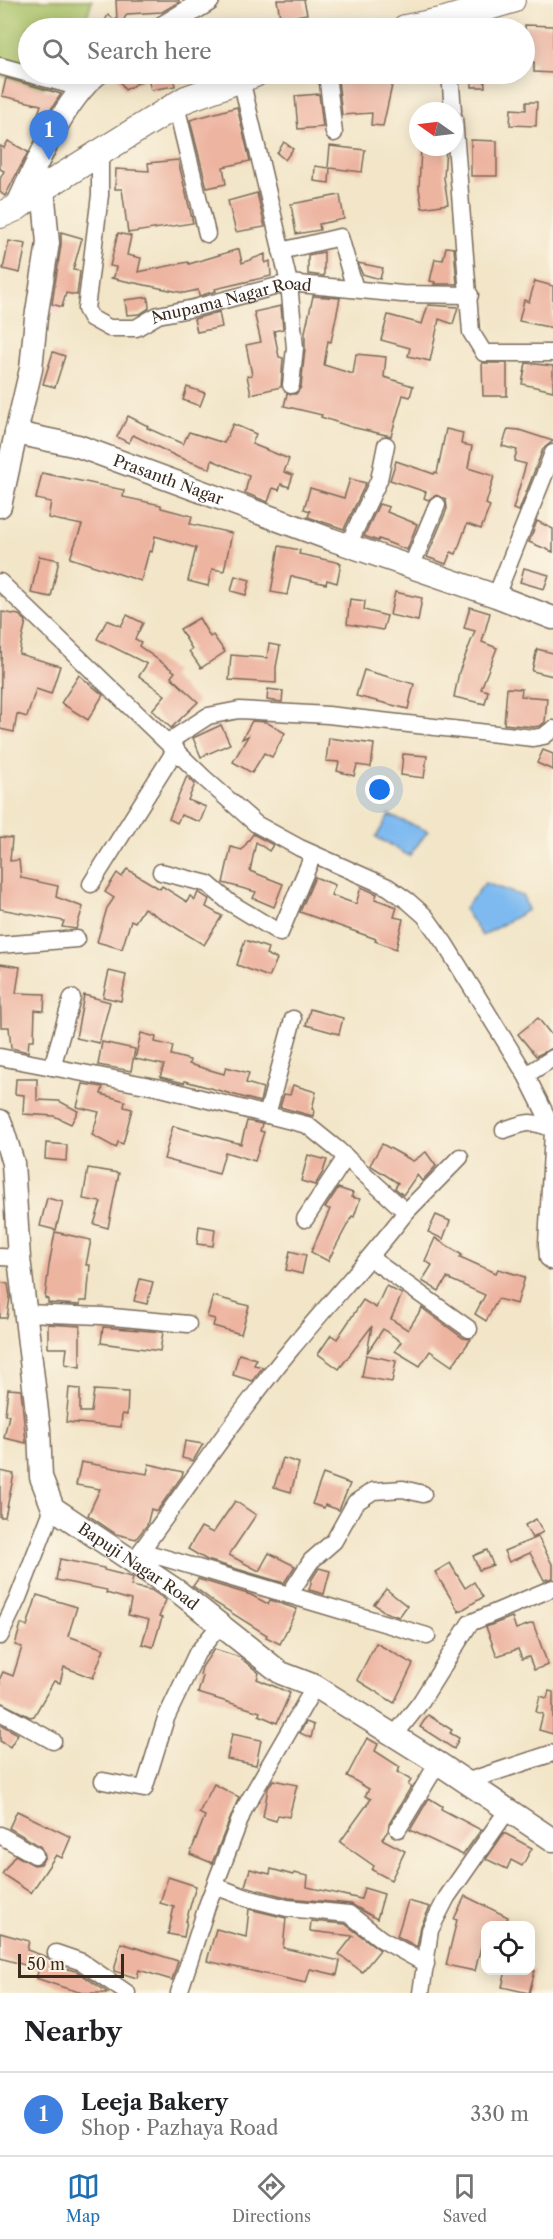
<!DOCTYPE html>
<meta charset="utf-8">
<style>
:root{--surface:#fff;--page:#f2f2f2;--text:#202124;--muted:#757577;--line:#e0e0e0;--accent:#1f6fb2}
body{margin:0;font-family:"Libre Caslon Text",serif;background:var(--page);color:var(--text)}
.controls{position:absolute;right:18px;bottom:18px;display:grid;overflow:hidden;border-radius:12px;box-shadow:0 3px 15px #0003}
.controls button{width:54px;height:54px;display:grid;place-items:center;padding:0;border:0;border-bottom:2px solid var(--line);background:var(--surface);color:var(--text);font:30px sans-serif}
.compass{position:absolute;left:409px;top:102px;width:54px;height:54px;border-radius:50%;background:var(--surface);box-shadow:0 3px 15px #0003;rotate:284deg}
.scale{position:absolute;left:18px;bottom:15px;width:106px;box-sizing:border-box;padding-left:6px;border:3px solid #3b2a1e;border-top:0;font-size:16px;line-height:21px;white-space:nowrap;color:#3b2a1e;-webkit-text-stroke:4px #fcf5e5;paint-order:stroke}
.you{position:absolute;left:380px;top:790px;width:21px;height:21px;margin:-15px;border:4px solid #fff;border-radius:50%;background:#1a73e8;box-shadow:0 0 0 9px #1a73e833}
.badge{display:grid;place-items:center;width:39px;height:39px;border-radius:50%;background:var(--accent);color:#fff;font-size:20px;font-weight:700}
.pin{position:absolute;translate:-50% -50px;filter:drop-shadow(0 2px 3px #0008)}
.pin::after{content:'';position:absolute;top:32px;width:21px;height:18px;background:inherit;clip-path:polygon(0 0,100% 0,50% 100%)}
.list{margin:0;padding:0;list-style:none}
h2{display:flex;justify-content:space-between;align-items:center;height:78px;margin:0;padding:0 24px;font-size:26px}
h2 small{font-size:20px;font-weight:400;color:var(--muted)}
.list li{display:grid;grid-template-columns:39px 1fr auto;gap:18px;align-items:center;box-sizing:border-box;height:84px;padding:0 24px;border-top:2px solid var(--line)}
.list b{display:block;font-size:22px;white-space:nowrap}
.list p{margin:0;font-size:20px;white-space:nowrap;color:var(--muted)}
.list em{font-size:20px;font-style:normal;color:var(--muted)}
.icon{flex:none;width:33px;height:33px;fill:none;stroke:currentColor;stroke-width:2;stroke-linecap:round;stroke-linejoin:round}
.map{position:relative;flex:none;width:553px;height:1993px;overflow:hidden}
.search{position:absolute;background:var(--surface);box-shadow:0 3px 15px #0003;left:18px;right:18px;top:18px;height:66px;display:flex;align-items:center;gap:15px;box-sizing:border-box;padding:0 21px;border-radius:33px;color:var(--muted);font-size:22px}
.sheet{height:162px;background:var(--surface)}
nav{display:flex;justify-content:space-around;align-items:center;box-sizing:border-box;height:84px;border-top:2px solid var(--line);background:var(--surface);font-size:16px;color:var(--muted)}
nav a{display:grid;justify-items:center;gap:3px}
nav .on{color:var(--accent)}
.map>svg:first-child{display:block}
</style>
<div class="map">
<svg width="553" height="1993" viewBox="0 0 553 1993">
<rect width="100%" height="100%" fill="#fcf5e5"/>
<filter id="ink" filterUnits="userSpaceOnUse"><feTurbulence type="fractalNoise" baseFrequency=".0167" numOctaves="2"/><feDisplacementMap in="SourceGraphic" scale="12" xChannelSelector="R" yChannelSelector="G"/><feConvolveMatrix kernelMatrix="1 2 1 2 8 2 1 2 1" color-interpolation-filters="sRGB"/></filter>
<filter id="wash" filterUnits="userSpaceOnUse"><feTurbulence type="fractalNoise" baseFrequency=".008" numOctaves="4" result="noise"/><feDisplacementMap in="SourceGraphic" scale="24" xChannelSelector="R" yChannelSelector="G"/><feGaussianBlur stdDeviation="1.35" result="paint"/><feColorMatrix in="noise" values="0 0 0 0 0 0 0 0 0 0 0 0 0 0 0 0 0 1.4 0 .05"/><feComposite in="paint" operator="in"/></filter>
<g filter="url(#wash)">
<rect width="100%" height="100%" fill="#f2e5c8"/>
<path fill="#f7cfd1" d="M54,264L74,270L60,313L43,308Z"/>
<path fill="#aac369" stroke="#727644" stroke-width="1.5" d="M0,0H92L85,23L71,28H28V74H62L64,81L40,88L0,75Z"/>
<g fill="#7ebaf0" stroke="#5c7287" stroke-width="1.5">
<path d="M389,815L428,831L409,856L376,837Z"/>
<path d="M485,883L523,896L528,910L482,936L464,909Z"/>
</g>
<g id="blocks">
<g fill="#edb4a0">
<path d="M116,0H179V2L162,12L127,14L122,23L131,28H101L108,15L117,21Z"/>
<path d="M277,0H304L307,14L295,16L298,28H282Z"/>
<path d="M525,25L553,26V73L534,72V62L525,63Z"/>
<path d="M116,74H154L125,90Z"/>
<path d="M173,74L175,86L151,90L148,78Z"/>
<path d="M472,74H484L485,87H472Z"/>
<path d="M373,77L393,81L383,126L371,125L372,113L342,115L338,79Z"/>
<path d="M6,78L61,94L46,117L38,114L41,105L2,96Z"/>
<path d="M319,94L323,127L298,129L295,96Z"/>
<path d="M526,102H537L536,126L510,125L511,109L526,110Z"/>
<path d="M237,107L250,161L223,167L226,184L207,188L190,120Z"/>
<path d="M471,140L497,141V176H471Z"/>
<path d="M8,141L28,152L5,196L0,192V179L4,171L0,169V146L4,148Z"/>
<path d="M284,142L293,149L285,160L277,153Z"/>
<path d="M330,146L365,150L362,172L330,168L329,183L314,181L315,166L328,168Z"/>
<path d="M421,147H446L444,178L448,204L422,208L419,188Z"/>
<path d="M178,160L193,223L128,233L122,189H115L116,169L149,171L148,163Z"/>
<path d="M257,193L265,227L236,232L228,201Z"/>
<path d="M340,195L344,219L319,224L320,230L296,234L291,204Z"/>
<path d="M61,232L82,238L73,270L80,271L77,295L66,293L62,307L52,304L61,245Z"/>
<path d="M118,233L131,236L127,255L141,258L138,272L188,262L189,264L239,249L242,263L265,254V263L270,261L271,276L215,289L216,291L199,296L198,290L184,293L111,278L114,277L116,267L110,266Z"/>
<path d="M9,241L26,244L20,273L3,269Z"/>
<path d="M446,247L454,248L457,284H434L435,282L430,281L435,259L443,260Z"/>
<path d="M324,252V276L308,274V255Z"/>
<path d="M358,263L383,268L380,279L362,274Z"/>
<path d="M535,281L553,286V328L519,321L524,300L529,302Z"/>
<path d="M313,296L340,298L331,342L328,341L324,365L353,374L356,354L386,357L384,377L413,386L410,397L403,395L391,436L351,427L321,417L322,415L284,406L287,394H296L301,387L305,349V332Z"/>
<path d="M148,297L149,308L140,314L127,315L125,300Z"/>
<path d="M428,305L458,307L453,324L439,319L430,361L408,356L410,348L381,340L388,315L422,324Z"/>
<path d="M281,306L283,329L274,331L279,357L283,358L281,387L251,394L247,376L252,375L246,345L261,342L254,312Z"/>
<path d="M219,312L222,327L197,332L194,319Z"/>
<path d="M53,352L65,356L55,387L43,384Z"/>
<path d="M482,363H507V396H483Z"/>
<path d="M526,363L553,366V391L522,384Z"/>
<path d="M187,387L205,393L200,406L183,400Z"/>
<path d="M128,416L148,426L147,428L183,444L189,432L224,443L233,424L256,434L252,444L289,459L284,472L293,475L289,487L281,484L279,490L273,488L268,502L245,493L249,476L212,460L210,469L178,457L133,435L129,443L117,437Z"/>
<path d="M446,429L463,433L461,444L472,446L468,468L494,476L486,504L490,506L481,529L467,524L456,554L451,552L446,564L427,557L447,509L446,499L436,495L428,500L424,498L426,492L390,480L396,461L434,474L435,472L437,473Z"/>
<path d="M508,429L519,430L553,441L543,449L519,511L513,509L526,464L514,461L517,450L502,446Z"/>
<path d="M42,473L124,490L123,497L161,505V508L192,516L190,524L232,533L224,571L212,569L208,586L188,581L196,548L155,536L152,552L149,551L141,581L70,558L82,525L48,518L51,502L36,499Z"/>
<path d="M350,479L366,483L344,529L308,517L310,511L304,509L310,488L344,498Z"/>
<path d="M379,504L389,507L387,512L417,524L407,550L379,539L378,541L364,536Z"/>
<path d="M537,521L553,529V552L529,542Z"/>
<path d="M279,546L300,550L299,554L341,563L337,583L327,580L326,584L291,576L287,595L271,592Z"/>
<path d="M39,556L59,560L51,597L31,593Z"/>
<path d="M524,568L549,575L544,589L520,582Z"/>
<path d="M235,576L250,580L246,595L231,591Z"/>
<path d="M395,592L422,598L418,621L390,615Z"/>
<path d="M350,599L365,601L364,610L387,616L383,630L347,624Z"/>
<path d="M470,607L490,613L482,642L497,648L481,689L488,691L485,704L454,697L459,672L475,631L464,628Z"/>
<path d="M2,612L19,615L26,621L19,654L60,666L51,694L36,689L27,717L17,714L14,732L0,729Z"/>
<path d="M127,615L143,623L135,639L141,642L139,646L175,672L171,677L198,702L171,728L152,710L165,695L139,676L147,664L97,639L107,620L121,626Z"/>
<path d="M199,618L210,637L213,635L225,652L201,668L189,651L192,649L180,629Z"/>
<path d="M269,644L280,646L276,667V683L229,680L231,655L267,658Z"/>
<path d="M537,649L553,653V676L532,671Z"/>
<path d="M364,670L414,684L408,709L356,696Z"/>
<path d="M79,675L103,695L88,720L61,703Z"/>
<path d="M507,688L522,689L521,696L547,698L545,722L540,726L533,727L504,724Z"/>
<path d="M268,689L283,691L282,702L267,700Z"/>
<path d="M252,721L266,722L285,733L272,757L264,753L252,773L233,762L248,736L242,739Z"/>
<path d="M221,725L230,744L201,757L193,738Z"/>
<path d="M329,738L374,744L371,767L357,765L354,776L337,771L339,762L326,761Z"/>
<path d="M543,750L553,754V770L537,763Z"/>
<path d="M403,754L427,756L424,778L401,775Z"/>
<path d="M187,776L195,784L188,800L206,807L200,822L181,815L177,823L169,819Z"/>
<path d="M253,834L273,845L269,851L256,842L250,871L283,884L274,907L253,898L256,892L223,883L231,847L242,850Z"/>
<path d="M0,837L12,838L10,861L19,860L21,878L58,886L56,897L83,907L76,929L62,927L64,921L0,909Z"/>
<path d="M127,869L160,889L162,886L187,902L190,896L195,900L198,892L209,899L206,907L222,916L204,945L144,908L135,922L131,920L122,949L97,942L107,908L114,898L105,892L117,873L122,877Z"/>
<path d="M315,877L335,885L331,895L356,904L361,887L377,894L375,899L397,907L394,917L403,919L396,949L375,941L376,939L300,912Z"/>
<path d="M245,940L268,948L266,954L277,959L269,977L237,965Z"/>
<path d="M0,964L20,967L16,993L45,994L44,1011L35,1010L34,1040H29L28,1052L11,1048L9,1027H1Z"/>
<path d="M109,971L126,975L121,1001L103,997Z"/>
<path d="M84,995L110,1002L99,1043L76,1038Z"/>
<path d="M310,1009L343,1018L339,1034L306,1025Z"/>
<path d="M538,1018L553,1037V1048L536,1056L518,1034Z"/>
<path d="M141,1033L156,1037L155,1042L173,1046L171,1055L190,1060L189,1064L224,1074L226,1067L249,1073L246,1083L263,1088L260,1102L185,1081L184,1083L160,1077L164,1065L135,1059Z"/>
<path d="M102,1042L135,1049L131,1071L98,1065Z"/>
<path d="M16,1079H37V1100L59,1101L78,1111L71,1124L54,1116L23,1114L24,1095L15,1094Z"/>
<path d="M83,1084L103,1087L101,1094L125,1101L124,1107L132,1109L123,1144L118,1142L116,1148L92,1135L99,1112L77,1107Z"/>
<path d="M293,1085L316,1092L312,1109L314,1110L313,1116L280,1107L284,1094L290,1095Z"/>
<path d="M247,1121L262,1124L260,1131L264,1132L255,1161L225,1152L219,1174L164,1159L173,1126L241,1144Z"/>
<path d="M46,1143L67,1145L66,1161L45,1159Z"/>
<path d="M382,1144L413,1161L426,1152L436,1166L422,1181L417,1175L403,1195L395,1188L398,1183L370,1165Z"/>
<path d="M308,1155L327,1160L323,1172L315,1185L301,1181Z"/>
<path d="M88,1168L119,1173L108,1228L94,1224L101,1202L83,1199Z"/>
<path d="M338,1188L353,1193L351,1197L360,1199L354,1217L352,1216L328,1261L311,1252L330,1209L325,1208Z"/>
<path d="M47,1198L63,1202L56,1230L40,1226Z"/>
<path d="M436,1215L450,1221L443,1239L428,1232Z"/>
<path d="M199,1226L215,1229L213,1246L197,1244Z"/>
<path d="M55,1232L91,1240L86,1265H90L87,1301H80V1305L48,1303V1299L45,1298L49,1265Z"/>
<path d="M435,1238L462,1255L460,1257L496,1273L498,1269L525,1277L517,1304L498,1299L486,1321L475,1314L485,1295L447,1278L439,1291L422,1281L432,1265L425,1261Z"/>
<path d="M290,1251L306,1255L302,1274L286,1270Z"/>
<path d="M140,1279L153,1282L147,1304L134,1301Z"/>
<path d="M0,1282L8,1284L10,1297L7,1318H0Z"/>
<path d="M386,1286L402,1294L391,1319L408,1330L422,1308L463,1338L471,1339L452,1366L430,1351L420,1366L395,1351L401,1342L383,1329L367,1353L372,1326L339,1369L318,1354L331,1335L337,1339L363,1300L376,1308Z"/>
<path d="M213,1296L249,1306L241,1334L213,1326L215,1319L207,1317Z"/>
<path d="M48,1324L80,1326V1367L65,1364L67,1348H48Z"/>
<path d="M103,1327L163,1332L160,1351L101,1343Z"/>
<path d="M239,1354L256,1359L254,1365L263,1367L252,1381L233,1375Z"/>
<path d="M366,1355L396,1361L392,1382L362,1377Z"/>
<path d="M69,1388L80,1389V1412H91L94,1390L128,1392L127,1415L122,1414L121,1427L66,1422Z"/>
<path d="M8,1389L21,1390L26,1443L4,1438L9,1415H5Z"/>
<path d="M185,1441L203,1444L193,1461L182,1458Z"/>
<path d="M283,1458L299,1463L291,1492L274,1487Z"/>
<path d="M81,1462L147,1474L149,1464L183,1472L182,1476L157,1511L151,1509L147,1525L136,1539L116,1534L88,1515L100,1489L76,1485Z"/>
<path d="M0,1471L14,1474L5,1517H0Z"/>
<path d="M323,1474L350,1484L339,1510L325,1505L324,1508L312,1504Z"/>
<path d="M235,1501L256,1515L229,1555L259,1571L269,1553L295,1566L284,1583L207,1560L188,1549L201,1527L213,1533Z"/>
<path d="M536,1519L543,1532L532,1538L525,1525Z"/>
<path d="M538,1537L553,1566V1578L544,1580L530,1553L509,1562L504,1551Z"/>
<path d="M487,1550L493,1565L479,1570L473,1556Z"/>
<path d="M60,1559L104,1568V1570L132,1577L133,1578L131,1586L151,1590L166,1600L159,1617L162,1618L153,1647L142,1644L149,1620L128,1615L131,1600L106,1593L107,1590L56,1580Z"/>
<path d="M450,1563L465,1588L474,1582L483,1597L459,1612L435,1572Z"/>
<path d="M319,1568L330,1571L324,1594L309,1590L312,1579Z"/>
<path d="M198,1579L251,1595L268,1604L270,1600L297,1609L280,1644L266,1637L267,1635L214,1602L193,1586Z"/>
<path d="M386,1589L407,1606L399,1617L385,1612L374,1604Z"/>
<path d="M37,1595L77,1607L68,1636L104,1649L93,1678L64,1667L60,1683L54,1681L34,1716L30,1717L0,1702V1678L3,1672L13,1676L22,1647L15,1645L21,1624L27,1626Z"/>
<path d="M512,1617L516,1629L533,1623L548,1665L534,1670L529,1657L522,1659L518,1649L497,1656L486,1627Z"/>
<path d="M376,1643L413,1664L394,1703L357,1680Z"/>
<path d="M214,1649L239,1657L259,1673L257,1679L290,1693L277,1723L259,1715L260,1712L198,1693L203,1676L200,1675L202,1667Z"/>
<path d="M549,1691L553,1692V1734L539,1730L543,1714L536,1712L540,1696L547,1698Z"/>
<path d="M428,1715L452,1730L450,1733L459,1738L454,1749L420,1727Z"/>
<path d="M306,1722L314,1725L311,1738L300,1733Z"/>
<path d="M0,1724L18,1734L10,1747L0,1741Z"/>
<path d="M232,1734L261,1740L256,1765L227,1759Z"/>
<path d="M367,1738L378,1744L375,1751L400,1767L397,1772L411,1780L408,1785L411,1787L389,1824L388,1831L382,1839L405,1851L391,1880L372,1870L374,1866L340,1842L371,1799L365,1796L369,1789L347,1776Z"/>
<path d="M273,1780L297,1785L289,1817L278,1815L276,1821L263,1817L268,1788Z"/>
<path d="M214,1784L239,1797L212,1863L190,1854L205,1816L199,1813Z"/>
<path d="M429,1798L442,1806L441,1809L481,1830L463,1855L410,1830Z"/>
<path d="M17,1811L71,1837L62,1858L56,1855L31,1893L2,1874L15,1855L34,1865L41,1864L45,1856L40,1846L9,1828Z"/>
<path d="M504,1833L532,1848L522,1866L511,1860L507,1869L486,1859Z"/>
<path d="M250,1869L270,1874L271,1869L293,1875L294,1873L308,1876L307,1887L361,1899L364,1888L384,1894L377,1919L351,1904L289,1898L245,1886Z"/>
<path d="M168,1877L196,1886L186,1921H187L184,1937L168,1934L174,1907L160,1903Z"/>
<path d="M465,1896L508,1917L504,1926H486L475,1971L446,1965L457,1920L454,1919Z"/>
<path d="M408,1901L430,1907L421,1926L417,1947L397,1936Z"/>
<path d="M249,1909L286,1918L283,1948L340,1961L337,1975L310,1969L306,1983L207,1961L216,1929L246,1937Z"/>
<path d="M311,1921L345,1924L380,1950L362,1972L339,1954L353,1936L310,1931Z"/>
<path d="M0,1933L29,1941L27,1950L47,1957L59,1966L78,1972L108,1993H83L62,1987L36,1978L39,1969L0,1958Z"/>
<path d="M121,1943L178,1961L172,1980L139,1970L137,1978L114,1971Z"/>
<path d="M506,1971H535L529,1993L502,1987Z"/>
</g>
</g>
</g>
<g filter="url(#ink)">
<use href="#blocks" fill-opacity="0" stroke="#7b6b5a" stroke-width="1.5"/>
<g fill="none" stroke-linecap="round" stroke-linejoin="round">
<g stroke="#7b6b5a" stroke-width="19">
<g id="street">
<path d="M0,66L81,88"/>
<path d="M327,74L334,133"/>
<path d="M450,74L453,111"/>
<path d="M241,79L289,283L295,348L291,385"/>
<path d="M176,105L207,234"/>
<path d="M454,118L471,332L484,353H553"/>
<path id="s1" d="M100,152V195L86,309L91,318L109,328H136L158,315L194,308L289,283L402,294L470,295"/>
<path d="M281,251L340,237L355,289"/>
<path d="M348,545L379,480L386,445"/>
<path d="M411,567L437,505"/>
<path d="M0,582L204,778L256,824L300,848L388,887L408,901L425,916L445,944L526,1075L553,1129"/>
<path d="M496,596L553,453"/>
<path d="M168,742L208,716L239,710L328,715L533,738L544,736L553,729"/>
<path d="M161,872L208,884L229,902L280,933L313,855"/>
<path d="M91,884L176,749"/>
<path d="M0,945L77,939"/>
<path d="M0,1057L161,1088L307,1125L338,1150L406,1212C370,1259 329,1303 291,1349C235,1417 185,1491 133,1562"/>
<path d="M52,1067L72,998"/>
<path d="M526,1075L553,1058"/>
<path d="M267,1115L293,1019"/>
<path d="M504,1130C527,1122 530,1120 553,1129"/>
<path d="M553,1131L547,1244L548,1258L553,1262"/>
<path d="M406,1212L460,1157"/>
<path d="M305,1219L346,1157"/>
<path d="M0,1257L19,1258"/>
<path d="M370,1258L469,1329"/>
<path d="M25,1313L102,1316L188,1324"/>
<path d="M141,1551L427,1636"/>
<path d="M289,1595L311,1561L334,1541L355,1503L373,1491L403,1489L423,1494"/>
<path d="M0,1636L18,1598L53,1508"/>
<path d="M0,1712L53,1741"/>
<path d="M394,1736L420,1703L470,1623L553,1588"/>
<path d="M103,1781L144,1789L166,1718L197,1653L220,1625"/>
<path d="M465,1782L553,1753"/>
<path d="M398,1829L438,1763"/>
<path d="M0,1835L35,1855"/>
<path d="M215,1886L247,1898L287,1908L349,1914L381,1939L426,1964"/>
<path d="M56,1953L82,1962L127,1993"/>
<path d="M179,1993L208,1903L244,1809L315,1686"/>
<path d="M421,1993L430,1930L447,1897L507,1811"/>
</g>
</g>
<g stroke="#7b6b5a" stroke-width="25">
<g id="secondary">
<path d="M162,28L208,0"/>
<path id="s2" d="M43,188L48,243L36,318L31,369L16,433L78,446L330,539L496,596L553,618"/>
<path d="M16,208C34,169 64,100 97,74"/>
<path d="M0,506L16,433"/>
<path id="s3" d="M0,1121L13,1163L19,1258L39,1429L41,1477L53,1508L180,1593L281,1673L315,1686L438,1763L553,1840"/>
</g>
</g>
<g stroke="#7b6b5a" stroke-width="28">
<g id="primary">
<path d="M405,28L445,20L512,0"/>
<path d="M0,215L16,208L43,188L186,99L255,74"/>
</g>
</g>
<use href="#street" stroke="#fff" stroke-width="16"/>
<use href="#secondary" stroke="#fff" stroke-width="22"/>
<use href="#primary" stroke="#fff" stroke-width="26"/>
</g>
</g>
<g text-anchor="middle" stroke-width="6" stroke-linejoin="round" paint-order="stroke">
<g font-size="16" fill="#3b2a1e" stroke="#fcf5e5">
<text dy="6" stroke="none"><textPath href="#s1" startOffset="316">Anupama Nagar Road</textPath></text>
<text dy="6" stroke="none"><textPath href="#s2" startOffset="408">Prasanth Nagar</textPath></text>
<text dy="6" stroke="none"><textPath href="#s3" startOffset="496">Bapuji Nagar Road</textPath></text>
</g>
</g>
</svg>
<div class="controls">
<button><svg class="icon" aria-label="locate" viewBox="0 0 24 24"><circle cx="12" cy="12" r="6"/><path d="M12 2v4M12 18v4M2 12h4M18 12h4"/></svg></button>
</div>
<svg class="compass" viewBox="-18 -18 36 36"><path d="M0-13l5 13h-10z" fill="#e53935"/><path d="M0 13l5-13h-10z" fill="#757577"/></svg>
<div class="scale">50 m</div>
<div class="you"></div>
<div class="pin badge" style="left:49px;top:160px;background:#3f7fe0">1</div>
<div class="search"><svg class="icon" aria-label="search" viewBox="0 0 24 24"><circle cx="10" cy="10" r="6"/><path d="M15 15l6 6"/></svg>Search here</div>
</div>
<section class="sheet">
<h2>Nearby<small></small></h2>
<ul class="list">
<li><span class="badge" style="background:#3f7fe0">1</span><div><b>Leeja Bakery</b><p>Shop · Pazhaya Road</p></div><em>330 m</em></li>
</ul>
</section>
<nav>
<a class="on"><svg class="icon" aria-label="map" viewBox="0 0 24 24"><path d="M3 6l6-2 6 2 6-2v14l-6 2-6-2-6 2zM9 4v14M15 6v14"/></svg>Map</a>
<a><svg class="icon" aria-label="directions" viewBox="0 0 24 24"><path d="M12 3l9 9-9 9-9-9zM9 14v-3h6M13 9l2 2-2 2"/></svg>Directions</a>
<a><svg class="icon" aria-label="saved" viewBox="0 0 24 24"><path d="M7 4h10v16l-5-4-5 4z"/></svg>Saved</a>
</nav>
